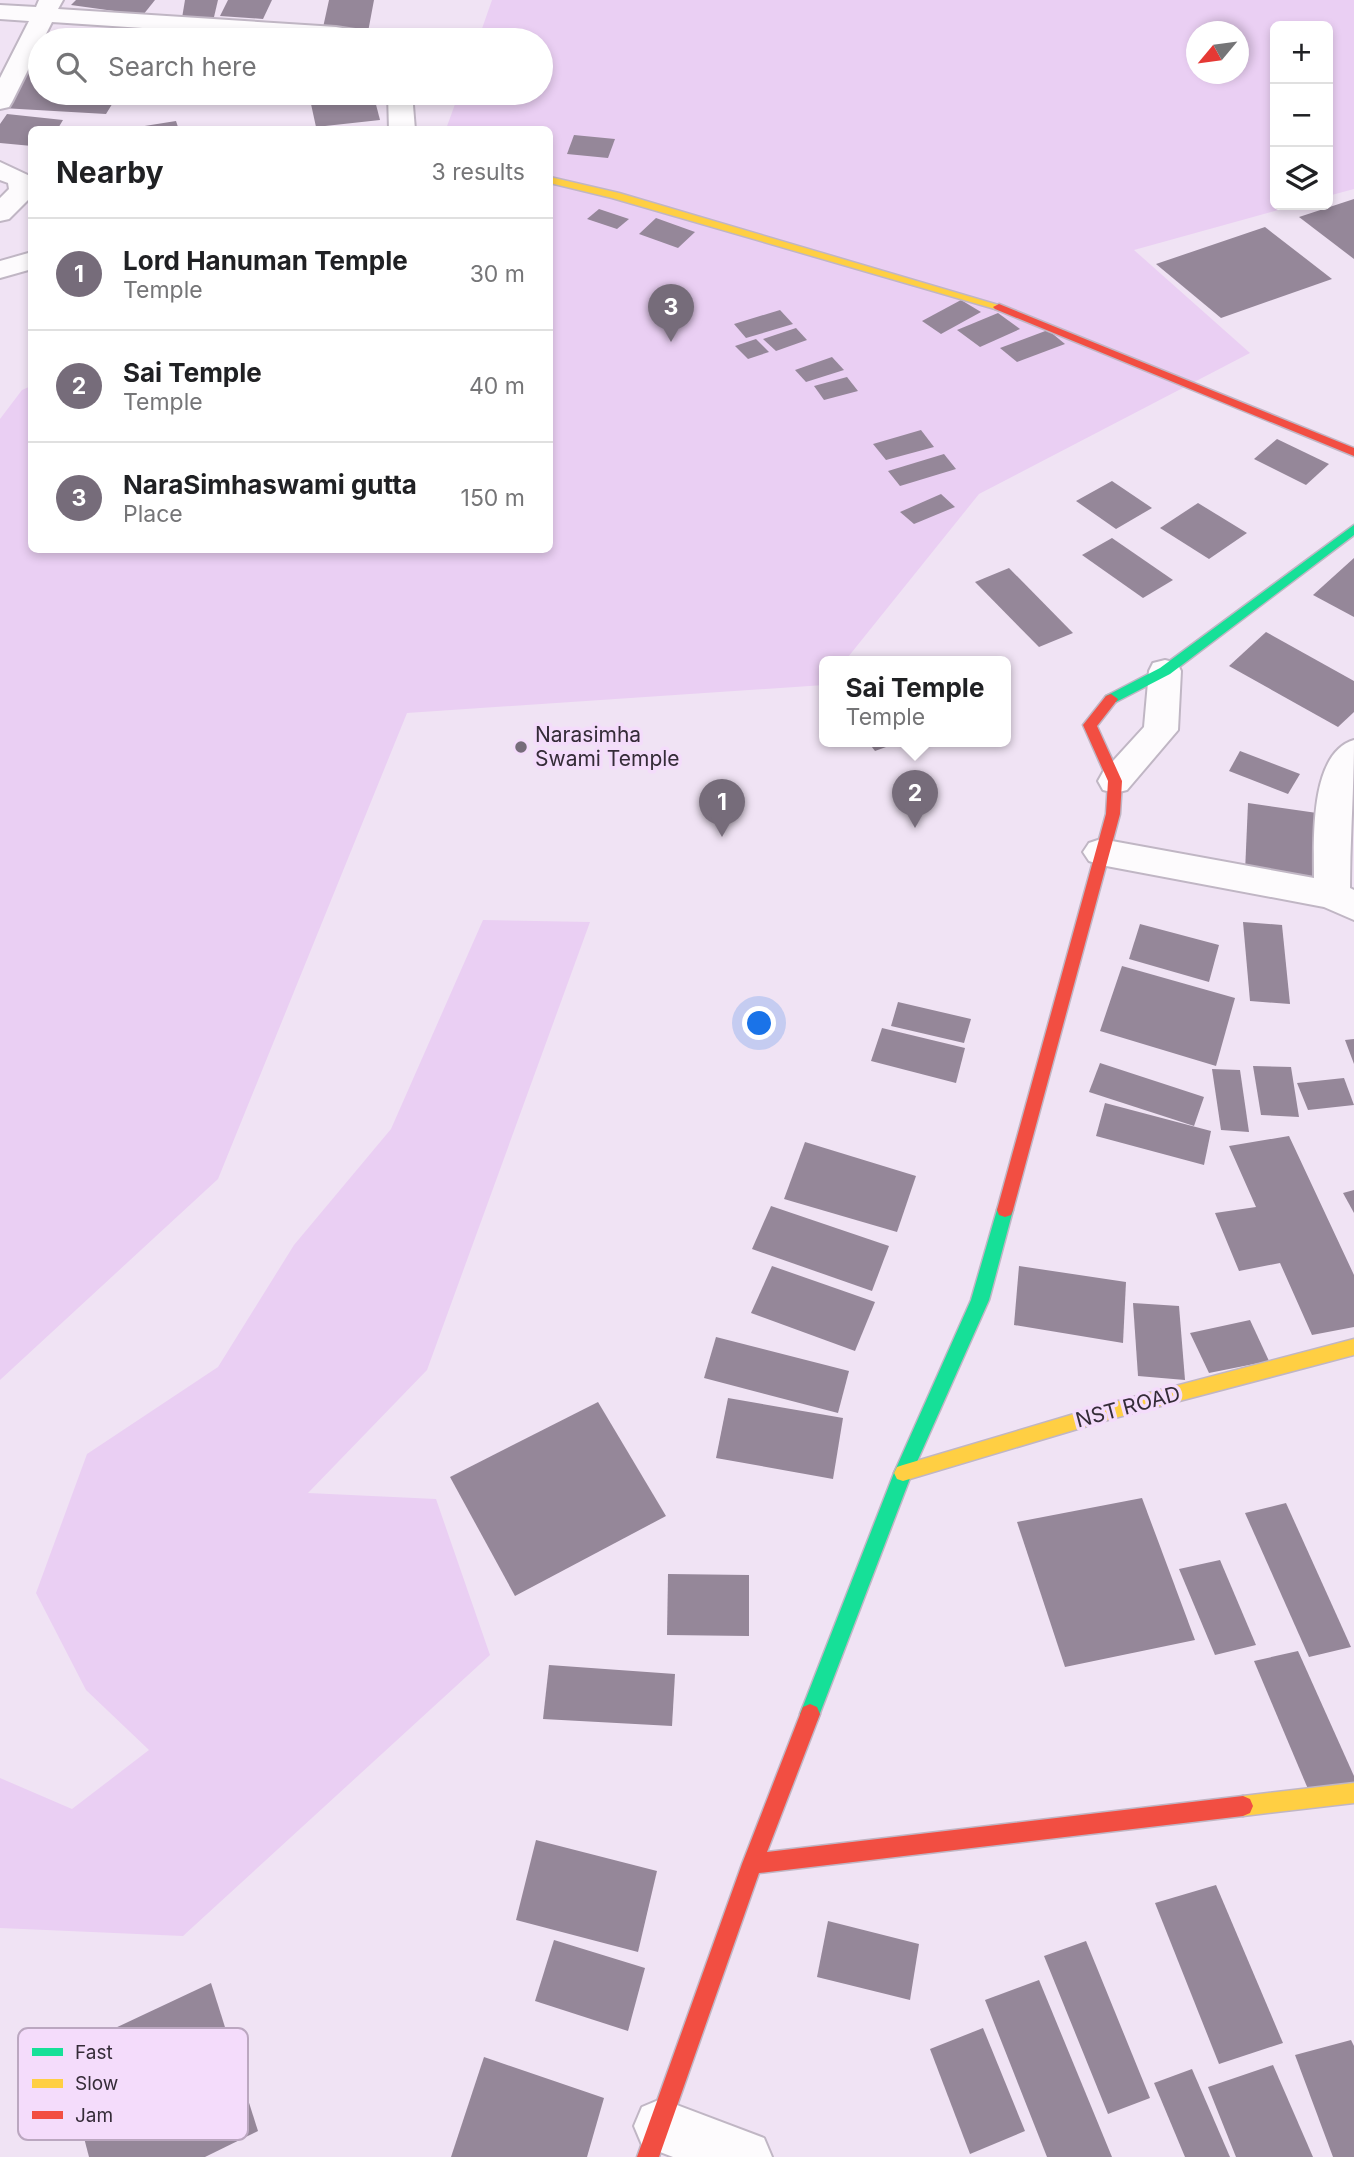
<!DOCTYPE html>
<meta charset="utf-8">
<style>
:root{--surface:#fff;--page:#f2f2f2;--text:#202124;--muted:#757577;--line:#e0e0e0;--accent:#766c7a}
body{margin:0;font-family:Inter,sans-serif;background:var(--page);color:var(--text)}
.controls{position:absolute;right:21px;top:21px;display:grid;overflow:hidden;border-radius:10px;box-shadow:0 4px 10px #0003}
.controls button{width:63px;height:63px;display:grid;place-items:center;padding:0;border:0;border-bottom:2px solid var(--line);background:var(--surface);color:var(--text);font:35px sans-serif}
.compass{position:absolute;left:1186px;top:21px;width:63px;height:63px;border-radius:50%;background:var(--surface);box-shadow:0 4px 10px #0003;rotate:241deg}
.you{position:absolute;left:760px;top:1024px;width:24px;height:24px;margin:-18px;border:5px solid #fff;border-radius:50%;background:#1a73e8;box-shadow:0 0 0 10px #1a73e833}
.badge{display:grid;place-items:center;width:46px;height:46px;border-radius:50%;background:var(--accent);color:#fff;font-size:23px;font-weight:700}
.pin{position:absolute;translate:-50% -58px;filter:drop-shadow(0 2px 4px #0008)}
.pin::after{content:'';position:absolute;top:37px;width:24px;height:21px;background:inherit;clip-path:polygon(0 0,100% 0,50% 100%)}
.popup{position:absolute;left:819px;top:656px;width:192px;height:91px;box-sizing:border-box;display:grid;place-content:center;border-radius:10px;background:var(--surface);filter:drop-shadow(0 2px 5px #0005);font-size:23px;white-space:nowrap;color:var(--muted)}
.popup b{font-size:26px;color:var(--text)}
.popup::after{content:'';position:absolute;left:50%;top:100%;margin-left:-14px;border:14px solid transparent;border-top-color:var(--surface)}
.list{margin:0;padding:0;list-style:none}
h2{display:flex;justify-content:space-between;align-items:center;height:91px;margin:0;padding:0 28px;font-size:30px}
h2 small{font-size:23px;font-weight:400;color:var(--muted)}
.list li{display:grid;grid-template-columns:46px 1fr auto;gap:21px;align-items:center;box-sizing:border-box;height:112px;padding:0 28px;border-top:2px solid var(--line)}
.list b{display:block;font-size:26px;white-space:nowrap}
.list p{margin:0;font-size:23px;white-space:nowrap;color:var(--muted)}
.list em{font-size:23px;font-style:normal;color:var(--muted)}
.icon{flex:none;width:38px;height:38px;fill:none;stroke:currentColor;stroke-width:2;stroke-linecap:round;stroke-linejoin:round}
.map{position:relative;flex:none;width:1354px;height:2157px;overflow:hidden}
.search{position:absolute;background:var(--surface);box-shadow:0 4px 10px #0003;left:28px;top:28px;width:525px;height:77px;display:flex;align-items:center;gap:18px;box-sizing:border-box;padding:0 24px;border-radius:38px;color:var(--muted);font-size:26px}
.panel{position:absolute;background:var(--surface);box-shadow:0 4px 10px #0003;left:28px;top:126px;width:525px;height:427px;border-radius:10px}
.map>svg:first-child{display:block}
</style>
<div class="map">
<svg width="1354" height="2157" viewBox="0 0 1354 2157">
<rect width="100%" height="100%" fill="#f0e3f4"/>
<g fill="#eacff3" fill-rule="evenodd">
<path d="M492,0H1354V189L1328,196V26H1275V205H1296L1134,250L1250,353L979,494L844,662H824V685L407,713L218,1179L0,1380V419L22,390L31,386L32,550H550V130L446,129L459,93H541V40H478ZM1196,32H1238V74H1196Z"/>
<path d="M483,920L590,922L427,1370L308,1493L436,1499L490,1655L183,1936L0,1928V1778L72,1809L149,1750L86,1690L36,1593L87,1454L218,1367L294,1245L391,1129Z"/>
</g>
<g fill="#958799">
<path d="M76,0H155L143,15L71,5Z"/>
<path d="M185,0H218L214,17L182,18Z"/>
<path d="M228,0H272L263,19L220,16Z"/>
<path d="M329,0H374L368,32H322Z"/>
<path d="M55,31L80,33L76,40H49Z"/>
<path d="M23,70L40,71V93H119L106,114L2,108Z"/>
<path d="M328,93H373L380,120L316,127L309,95Z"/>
<path d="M7,114L63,120L57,130H32V146L0,143V124Z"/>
<path d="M176,121L179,130H132V128Z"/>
<path d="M574,135L615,139L608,158L567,154Z"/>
<path d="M1354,199V259L1299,217Z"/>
<path d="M599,209L629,219L617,229L587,219Z"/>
<path d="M656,218L695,232L678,248L639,234Z"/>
<path d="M1265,227L1332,279L1221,318L1156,264Z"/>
<path d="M961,300L981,312L941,334L922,321Z"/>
<path d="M780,310L793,324L746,338L734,324Z"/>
<path d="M998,313L1020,329L980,347L957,330Z"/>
<path d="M796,328L807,340L776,351L763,339Z"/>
<path d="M1048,330L1065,344L1017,362L1000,348Z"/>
<path d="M756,339L769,352L748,359L735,346Z"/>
<path d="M832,357L844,370L806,382L795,370Z"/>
<path d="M847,377L858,391L824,400L814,386Z"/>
<path d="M921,430L934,447L886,460L873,444Z"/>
<path d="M1277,439L1329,464L1306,485L1254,459Z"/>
<path d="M944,454L956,469L900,486L888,471Z"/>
<path d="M1112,481L1152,508L1116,529L1076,501Z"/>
<path d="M941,494L955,507L914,524L900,512Z"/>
<path d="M1198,503L1247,533L1209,559L1160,528Z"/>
<path d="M1112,538L1173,580L1143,598L1082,555Z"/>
<path d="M1354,558V617L1313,595Z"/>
<path d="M1009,568L1073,633L1039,647L975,582Z"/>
<path d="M1266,632L1354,681V712L1338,727L1229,666Z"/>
<path d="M868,742H897V743L875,751Z"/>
<path d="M1240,751L1300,774L1288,794L1229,771Z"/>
<path d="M1248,803L1317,813L1316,882L1245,872Z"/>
<path d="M1243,922L1282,925L1290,1004L1250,1001Z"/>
<path d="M1140,924L1219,945L1209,982L1129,959Z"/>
<path d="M1122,966L1235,998L1216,1066L1100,1031Z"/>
<path d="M898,1002L971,1019L964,1043L891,1026Z"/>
<path d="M882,1028L965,1048L956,1083L871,1061Z"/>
<path d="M1354,1039V1064L1345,1040Z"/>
<path d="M1100,1063L1204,1097L1194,1126L1089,1092Z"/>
<path d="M1253,1066L1291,1067L1299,1117L1261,1115Z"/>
<path d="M1212,1069L1240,1070L1249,1132L1221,1130Z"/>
<path d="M1344,1078L1354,1105L1308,1110L1297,1083Z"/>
<path d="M1105,1103L1211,1131L1204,1165L1096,1136Z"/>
<path d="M1289,1136L1354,1275V1327L1312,1335L1280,1263L1239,1271L1215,1213L1256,1207L1229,1146Z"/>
<path d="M805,1142L916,1176L897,1232L784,1199Z"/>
<path d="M1354,1190V1213L1343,1193Z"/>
<path d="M771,1206L889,1246L872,1291L752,1249Z"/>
<path d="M772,1266L875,1302L855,1351L751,1313Z"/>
<path d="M1019,1266L1126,1282L1123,1343L1014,1325Z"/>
<path d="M1133,1303L1179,1306L1185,1380L1138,1376Z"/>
<path d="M1250,1320L1269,1361L1209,1373L1190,1333Z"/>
<path d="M716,1337L849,1371L838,1413L704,1378Z"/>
<path d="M728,1398L843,1418L833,1479L716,1458Z"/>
<path d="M598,1402L666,1516L515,1596L450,1477Z"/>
<path d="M1142,1498L1195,1640L1065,1667L1017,1522Z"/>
<path d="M1286,1503L1351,1647L1309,1657L1245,1513Z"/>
<path d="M1220,1560L1256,1645L1215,1655L1179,1569Z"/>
<path d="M668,1574L749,1575V1636L667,1635Z"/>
<path d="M1298,1651L1354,1776V1797L1316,1808L1254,1661Z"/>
<path d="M549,1665L675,1674L672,1726L543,1719Z"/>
<path d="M536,1840L657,1871L638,1952L516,1920Z"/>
<path d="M1216,1885L1283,2043L1219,2064L1155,1903Z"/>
<path d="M828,1921L919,1944L910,2000L817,1977Z"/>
<path d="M554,1940L645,1968L628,2031L535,2001Z"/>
<path d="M1086,1941L1150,2098L1108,2114L1044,1956Z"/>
<path d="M1039,1980L1112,2157H1047L985,2000Z"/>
<path d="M211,1983L258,2131L205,2157H89L62,2053Z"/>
<path d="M983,2028L1025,2131L970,2154L930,2049Z"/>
<path d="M1351,2040L1354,2046V2157H1333L1295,2055Z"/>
<path d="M484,2057L604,2098L587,2157H451Z"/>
<path d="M1273,2065L1313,2157H1236L1208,2087Z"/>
<path d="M1192,2069L1230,2157H1185L1154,2083Z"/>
</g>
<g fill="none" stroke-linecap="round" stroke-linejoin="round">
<g stroke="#c0b6c4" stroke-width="4">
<g id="street">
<path d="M39,0H63L58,9L336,27L387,35L391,40H322L52,22L43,40H40V46L12,102L9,107L0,109V78L29,21L0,19V5L36,7Z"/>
<path d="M388,93H412L415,130H389Z"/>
<path d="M0,162L32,177L31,197L9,219L0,221V198L9,189L8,183L0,180Z"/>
<path d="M32,252V269L0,278V261Z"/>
<path d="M1165,660L1177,663L1181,671L1178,730L1127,790L1115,793L1103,790L1098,781L1103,772L1144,727L1149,671L1153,663Z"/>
<path d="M1354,740C1354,789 1350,838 1350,888L1354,890V920L1324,907L1101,865L1089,861L1083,852L1089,843L1101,839L1314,878C1314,841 1309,753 1354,740Z"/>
<path d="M661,2099L764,2138L772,2157H673L642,2145L634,2126L642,2107Z"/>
</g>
</g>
<g stroke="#c0b6c4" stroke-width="3">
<g id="fast">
<path d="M1354,525V535L1170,674L1116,702H1106L1104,699L1106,696L1160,668Z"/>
<path d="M1005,1203L1011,1205L1013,1210L989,1300L912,1473L817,1721L810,1724L803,1721L800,1714L894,1473L971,1300L997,1210L999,1205Z"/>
</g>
</g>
<g stroke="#c0b6c4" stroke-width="3">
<g id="slow">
<path d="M550,177L619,193L1005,307L995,309L612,198L550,183Z"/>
<path d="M1354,1339V1355L1111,1419L903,1481L897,1479L894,1473L897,1467L903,1465L1111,1403Z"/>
<path d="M1354,1783V1803L1243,1816L1236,1813L1233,1806L1236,1799L1243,1796Z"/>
</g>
</g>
<g stroke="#c0b6c4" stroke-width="3">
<g id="jam">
<path d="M999,304L1354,448V456L995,309L993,307Z"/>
<path d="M1111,694L1118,699L1097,726L1122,781L1120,814L1013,1210L1011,1215L1005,1217L999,1215L997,1210L1106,814L1108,781L1083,725L1106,696Z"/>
<path d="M810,1704L817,1707L820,1714L767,1852L1243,1796L1250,1799L1253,1806L1250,1813L1243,1816L759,1873L659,2157H637L742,1864L803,1707Z"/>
</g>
</g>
<use href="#street" fill="#fdfbfd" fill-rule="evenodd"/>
<use href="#fast" fill="#16e098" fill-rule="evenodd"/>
<use href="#slow" fill="#ffcf43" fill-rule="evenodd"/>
<use href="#jam" fill="#f24e42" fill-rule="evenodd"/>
</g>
<circle fill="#766c7a" stroke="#f4dcfb" stroke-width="2.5" cx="521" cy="747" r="7"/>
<g text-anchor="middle" stroke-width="7" stroke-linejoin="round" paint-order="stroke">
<g font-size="21" fill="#352c38" stroke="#f4dcfb" text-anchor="start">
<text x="535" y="742">Narasimha<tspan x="535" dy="24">Swami Temple</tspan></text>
</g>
<g font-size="21" fill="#352c38" stroke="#f4dcfb">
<text transform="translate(1128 1407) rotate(-15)" y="7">NST ROAD</text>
</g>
</g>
<rect x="18" y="2028" width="230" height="112" rx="10" fill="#f4dcfb" stroke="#bba7c0" stroke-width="2"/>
<rect x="32" y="2048" width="31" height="8" fill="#16e098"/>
<rect x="32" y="2079" width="31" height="9" fill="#ffcf43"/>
<rect x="32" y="2111" width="31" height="8" fill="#f24e42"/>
<g font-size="19" fill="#352c38">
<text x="75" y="2059">Fast</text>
<text x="75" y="2090">Slow</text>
<text x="75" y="2122">Jam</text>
</g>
</svg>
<div class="controls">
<button>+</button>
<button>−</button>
<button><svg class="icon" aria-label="layers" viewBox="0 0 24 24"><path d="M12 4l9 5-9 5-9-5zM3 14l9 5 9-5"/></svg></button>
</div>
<svg class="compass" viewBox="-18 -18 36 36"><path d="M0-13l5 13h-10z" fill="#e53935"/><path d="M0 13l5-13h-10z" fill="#757577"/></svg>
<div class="you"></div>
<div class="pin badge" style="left:722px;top:837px">1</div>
<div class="pin badge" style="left:915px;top:828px">2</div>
<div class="popup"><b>Sai Temple</b>Temple</div>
<div class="pin badge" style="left:671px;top:342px">3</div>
<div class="search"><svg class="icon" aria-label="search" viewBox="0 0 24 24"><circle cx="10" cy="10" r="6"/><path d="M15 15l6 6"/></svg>Search here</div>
<section class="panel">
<h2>Nearby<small>3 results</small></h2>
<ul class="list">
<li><span class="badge">1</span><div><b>Lord Hanuman Temple</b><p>Temple</p></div><em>30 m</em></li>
<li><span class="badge">2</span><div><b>Sai Temple</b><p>Temple</p></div><em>40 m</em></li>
<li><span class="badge">3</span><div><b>NaraSimhaswami gutta</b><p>Place</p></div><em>150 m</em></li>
</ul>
</section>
</div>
